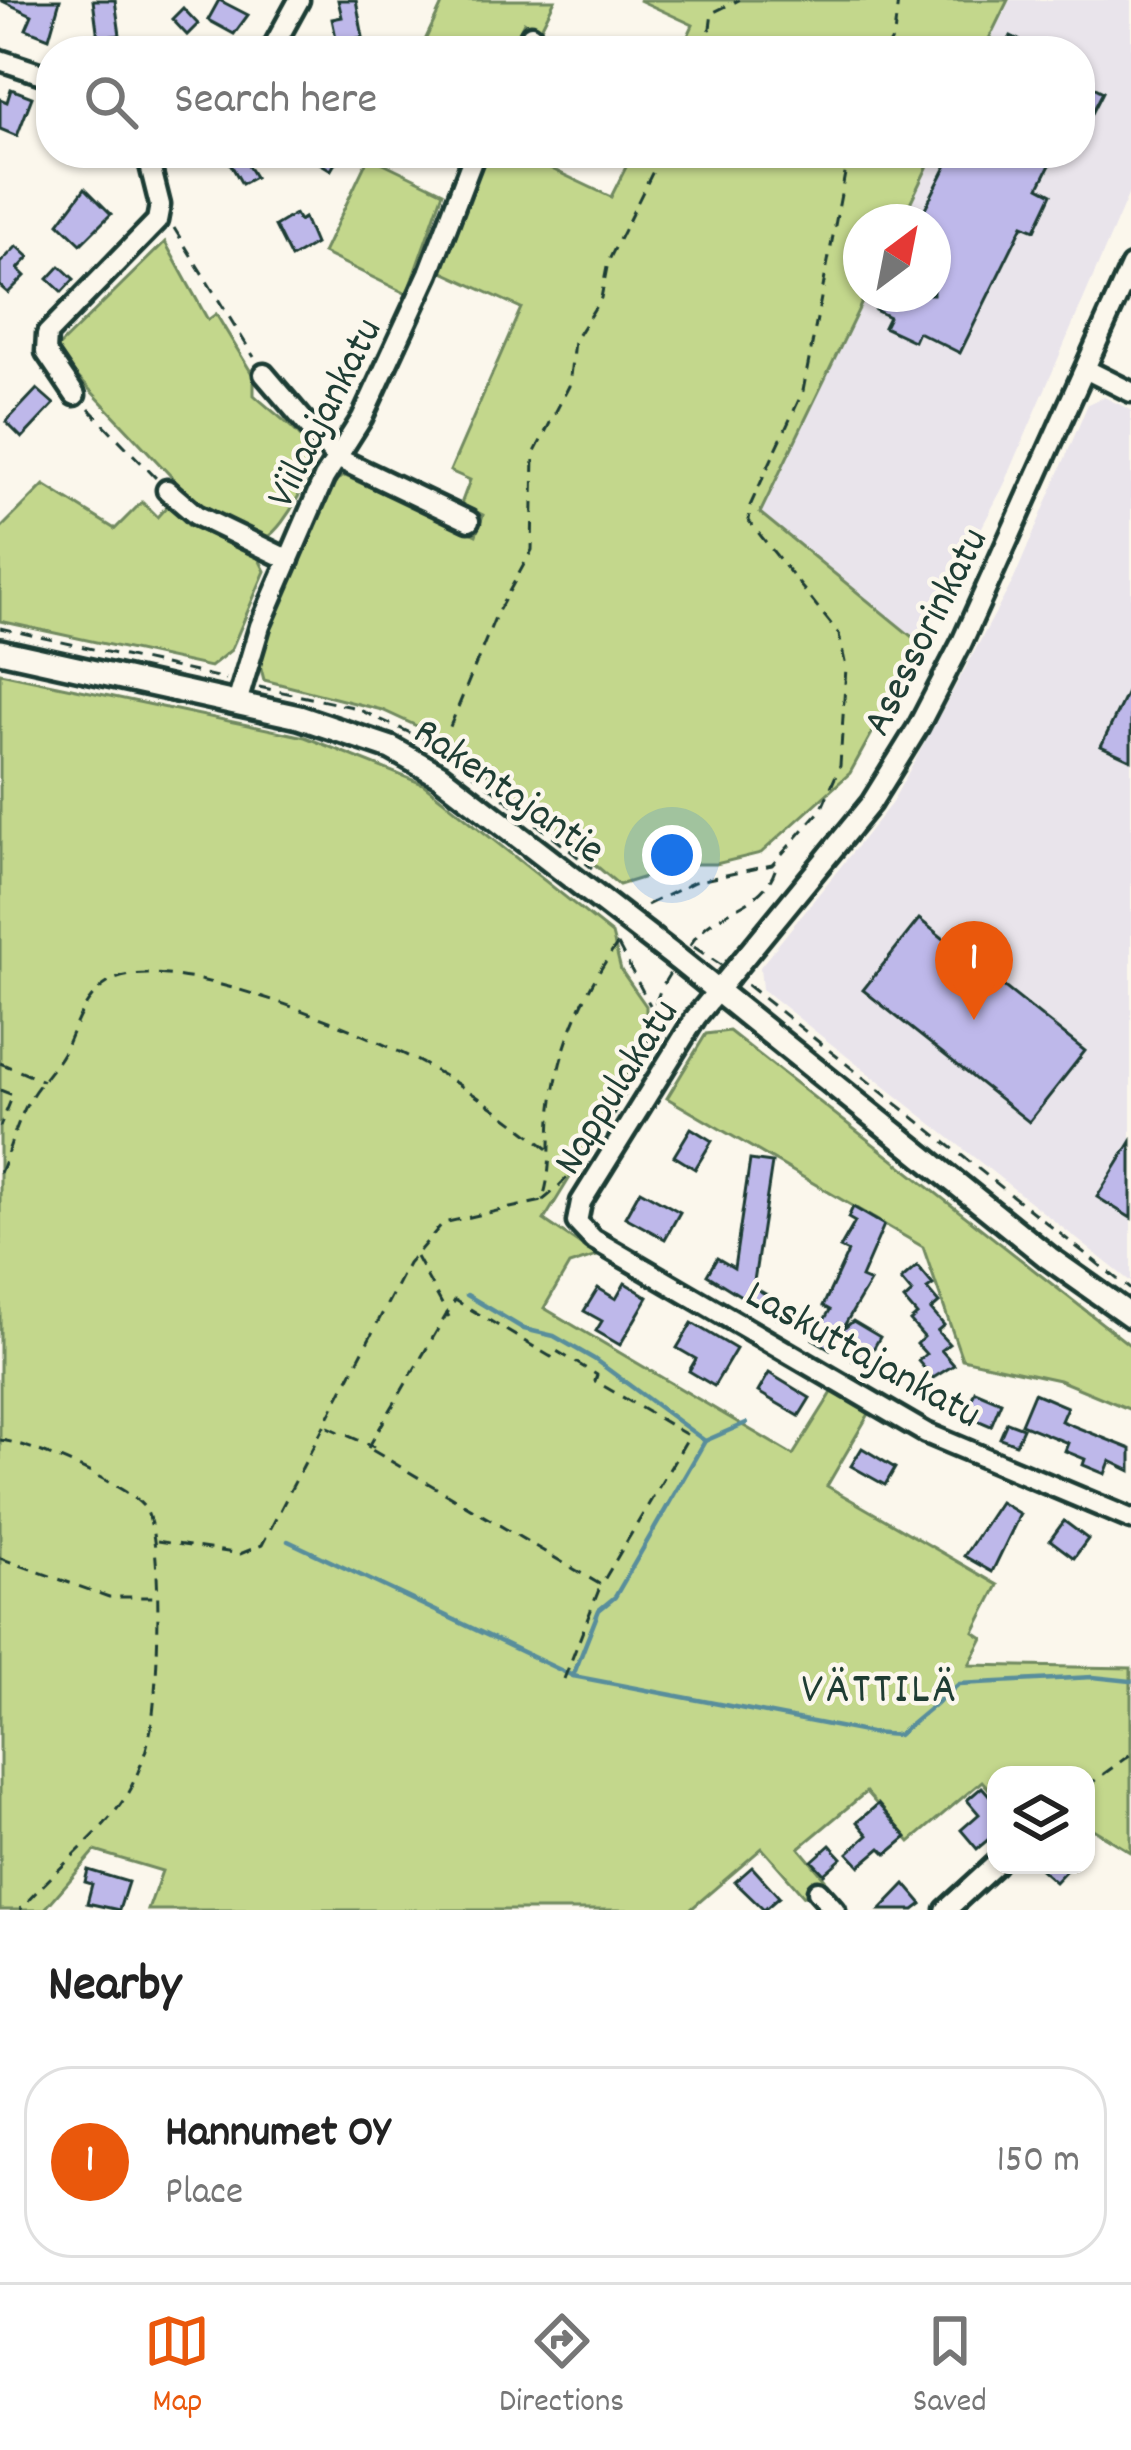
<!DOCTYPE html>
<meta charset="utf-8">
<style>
:root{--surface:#fff;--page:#f2f2f2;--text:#222;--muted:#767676;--line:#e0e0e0;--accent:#ea580c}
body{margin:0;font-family:Dekko,sans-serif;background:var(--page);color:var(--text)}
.controls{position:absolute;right:36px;bottom:36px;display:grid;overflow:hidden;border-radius:24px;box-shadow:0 3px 9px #0004}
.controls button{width:108px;height:108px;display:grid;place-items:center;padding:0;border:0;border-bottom:3px solid var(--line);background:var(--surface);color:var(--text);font:60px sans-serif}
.compass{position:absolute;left:843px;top:204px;width:108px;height:108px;border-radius:50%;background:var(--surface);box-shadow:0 3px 9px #0004;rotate:32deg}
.you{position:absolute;left:672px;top:855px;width:42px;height:42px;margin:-30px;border:9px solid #fff;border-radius:50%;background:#1a73e8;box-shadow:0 0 0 18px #1a73e833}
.badge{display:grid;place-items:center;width:78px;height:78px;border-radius:50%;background:var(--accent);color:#fff;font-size:39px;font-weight:700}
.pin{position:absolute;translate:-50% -99px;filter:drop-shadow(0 3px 6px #0008)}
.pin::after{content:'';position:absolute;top:63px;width:42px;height:36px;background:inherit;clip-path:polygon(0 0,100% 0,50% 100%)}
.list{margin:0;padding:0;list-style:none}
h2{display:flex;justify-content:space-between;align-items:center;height:156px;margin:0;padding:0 48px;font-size:51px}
h2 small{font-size:39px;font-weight:400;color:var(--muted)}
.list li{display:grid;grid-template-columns:78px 1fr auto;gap:36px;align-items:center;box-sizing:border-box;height:192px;margin:0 24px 24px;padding:0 24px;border:3px solid var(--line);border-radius:48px}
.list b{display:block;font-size:45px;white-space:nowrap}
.list p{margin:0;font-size:39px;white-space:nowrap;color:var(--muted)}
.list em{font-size:39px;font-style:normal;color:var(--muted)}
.icon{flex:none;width:66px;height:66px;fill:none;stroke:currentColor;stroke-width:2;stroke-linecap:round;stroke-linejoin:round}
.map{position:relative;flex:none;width:1131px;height:1910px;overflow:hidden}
.search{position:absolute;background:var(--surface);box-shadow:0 3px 9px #0004;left:36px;right:36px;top:36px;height:132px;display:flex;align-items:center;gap:30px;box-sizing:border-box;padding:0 42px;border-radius:48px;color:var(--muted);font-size:45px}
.sheet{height:372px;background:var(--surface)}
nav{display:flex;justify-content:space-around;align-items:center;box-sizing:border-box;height:168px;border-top:3px solid var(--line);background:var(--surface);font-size:33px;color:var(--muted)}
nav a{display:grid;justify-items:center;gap:6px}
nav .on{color:var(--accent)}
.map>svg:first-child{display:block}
</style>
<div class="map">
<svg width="1131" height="1910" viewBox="0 0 1131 1910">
<rect width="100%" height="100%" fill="#fbf7ec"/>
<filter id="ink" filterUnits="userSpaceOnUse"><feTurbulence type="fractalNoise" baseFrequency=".00833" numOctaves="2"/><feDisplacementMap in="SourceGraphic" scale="24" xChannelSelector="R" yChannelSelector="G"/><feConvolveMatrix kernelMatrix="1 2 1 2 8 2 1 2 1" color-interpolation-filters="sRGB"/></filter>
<g filter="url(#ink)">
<g fill="#e9e4eb">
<path d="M1008,0H1131V188L1005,483L921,644L760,514L866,294H933V222H901L934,153H1080V51H983Z"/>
<path d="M1104,397L1131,410V1282L762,989L760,967L891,804L1014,579L1088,404Z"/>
</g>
<g fill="#c3d78c" stroke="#718a60" stroke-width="3">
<path d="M444,0H555L540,30L524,22L510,51H420Z"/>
<path d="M639,0H1008L983,51H681L693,25Z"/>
<path d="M487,153H518L611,197L633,153H934L901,222H861V294H866L760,513L921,644L850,773L761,853L716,864H687L619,885L449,741L382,710L264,680L258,657L333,481L345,476L476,535L483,515L461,504L470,480L450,471L521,308L441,271Z"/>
<path d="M369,156L443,192L407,294L323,253Z"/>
<path d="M165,242L208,320L216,314L254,377V395C270,410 298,429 309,448C320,467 284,528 267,537L201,508L59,357L58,347Z"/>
<path d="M44,485L115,529L142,502L157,517L169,504L188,525L257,555L265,571L231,650L210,667L0,621V529Z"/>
<path d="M0,673L305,737L423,784L612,934L621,970L646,1006V1036L599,1130L544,1220L597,1256L569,1265L544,1308L793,1455L833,1391L870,1412L827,1486L998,1585L974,1632L983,1638L969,1665L1131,1668V1852L1086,1825V1775H996V1797L982,1781L910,1842L866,1792L799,1848L825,1879L804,1896L762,1848L690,1910H148L162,1871L95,1851L44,1910H0Z"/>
<path d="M729,1031L1131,1346V1410L1059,1380L962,1359L923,1247L667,1098L706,1034Z"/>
</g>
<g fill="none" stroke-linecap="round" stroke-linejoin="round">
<g stroke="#598e9c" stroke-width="4.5">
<path d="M467,1295L524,1329L554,1336L594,1359L705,1441"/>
<path d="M288,1541L573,1676L870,1733L898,1735L959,1684L1093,1677L1131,1681"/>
<path d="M573,1676L599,1610L615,1597L705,1441L746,1423"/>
</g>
</g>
<g fill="#beb8ea" stroke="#1f3d34" stroke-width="3">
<path d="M0,0H60L49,38L26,29L32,15Z"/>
<path d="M93,0H115L120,35L98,38Z"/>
<path d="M219,0L248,15L234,34L208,20Z"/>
<path d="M338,0H356L363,37L337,42L332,19L342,17Z"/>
<path d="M183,8L198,24L187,35L172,19Z"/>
<path d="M1011,36L1041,51H1003Z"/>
<path d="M1080,80L1103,92L1080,137Z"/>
<path d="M11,89L32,97L17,136L0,129V99L7,102Z"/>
<path d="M303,153H341L331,170Z"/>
<path d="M953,153H1056L1039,187L1052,194L1035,230L1023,225L960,353L918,332L914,341L884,327L889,317L875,310L883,294H933V222H918Z"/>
<path d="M242,156L255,177L242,184L230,163Z"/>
<path d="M85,188L111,214L81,244L59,223Z"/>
<path d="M295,214L299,221L304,218L315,244L291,258L275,226Z"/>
<path d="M17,246L29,257L18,269L25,276L8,293L0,286V263Z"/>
<path d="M60,266L74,279L62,292L48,279Z"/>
<path d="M37,389L54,404L22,438L6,422Z"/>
<path d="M1131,684V760L1101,746Z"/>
<path d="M919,919L1085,1051L1029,1122L863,990Z"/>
<path d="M691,1128L712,1141L695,1169L674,1156Z"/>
<path d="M1131,1142V1218L1097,1197Z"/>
<path d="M750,1160L772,1163L754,1281L755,1288L788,1307L780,1320L707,1275L717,1258L734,1268Z"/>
<path d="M640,1190L680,1212L665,1239L625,1217Z"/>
<path d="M853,1207L884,1225L861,1278L870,1282L841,1331L853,1321L880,1337L863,1367L853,1361L861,1347L838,1335L830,1349L813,1339L830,1310L823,1306L848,1252L840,1248L855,1222L848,1218Z"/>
<path d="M917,1266L933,1285L927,1289L939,1303L931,1310L944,1325L937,1331L949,1344L941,1350L954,1365L933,1378L918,1361L926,1354L917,1344L924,1337L910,1321L917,1315L904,1300L912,1293L901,1280Z"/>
<path d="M625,1283L648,1297L620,1345L596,1331L602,1321L584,1311L598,1288L616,1299Z"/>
<path d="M692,1323L736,1349L714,1386L689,1371L696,1359L677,1348Z"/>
<path d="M769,1373L810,1398L799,1416L758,1392Z"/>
<path d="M975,1391L1001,1402L991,1426L965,1415Z"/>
<path d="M1034,1393L1067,1407L1061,1421L1131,1449V1471L1110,1461L1105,1474L1083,1465L1085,1459L1065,1451L1068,1443L1021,1424Z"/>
<path d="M1007,1422L1023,1428L1016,1444L1000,1438Z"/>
<path d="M862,1448L895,1468L885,1485L851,1466Z"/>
<path d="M1000,1502L1020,1514L992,1572L964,1556Z"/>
<path d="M1064,1521L1088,1539L1074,1558L1050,1540Z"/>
<path d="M982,1787L996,1803V1833L977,1849L961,1830L979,1814L967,1800Z"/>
<path d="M878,1804L907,1837L887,1854L881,1848L860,1866L848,1853L868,1835L857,1822Z"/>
<path d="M830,1845L842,1858L824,1874L812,1861Z"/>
<path d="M1036,1865H1071L1055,1882Z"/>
<path d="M752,1867L779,1897L764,1910L735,1882Z"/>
<path d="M88,1870L128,1882L119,1910L87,1903L92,1884L85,1882Z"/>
<path d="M905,1884L922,1904L914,1910H880Z"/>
</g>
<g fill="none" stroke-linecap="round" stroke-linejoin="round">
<g stroke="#1f3d34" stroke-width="27">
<g id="minor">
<path d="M271,51L299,0"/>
<path d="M523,51L531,35"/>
<path d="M0,60L51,77"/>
<path d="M1131,266L962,642L918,727L871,803L696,1017L581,1202L577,1222L593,1239L926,1433L1131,1519"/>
<path d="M1087,370L1131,392"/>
<path d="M264,374L335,457L469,521"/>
<path d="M75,395L46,352L47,334L157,221L160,205L147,153"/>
<path d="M167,490L196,515L289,560"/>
<path d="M237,703L260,626L324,478L362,418L429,273L475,153"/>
<path d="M818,1891L835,1910"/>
<path d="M946,1910L996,1864"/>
</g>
</g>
<g stroke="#1f3d34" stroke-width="30">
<path id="tertiary" d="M0,651L299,717L391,748L439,775L679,960L1049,1258L1131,1316"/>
</g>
<g stroke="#1f3d34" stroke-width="3" stroke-dasharray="12 9" stroke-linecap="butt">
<path d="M707,51L712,13L739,0"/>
<path d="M886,51L894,36L898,0"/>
<path d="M174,228L254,357"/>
<path d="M89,409L157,479"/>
<path d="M0,628L226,679"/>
<path d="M259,687L353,707L437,745L592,868"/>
<path d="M442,746L496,615L532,550L534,454L569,386L574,341L601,298L608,262L662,153"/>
<path d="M647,905L694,882L772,865L821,810L840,766L846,667L839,634L749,521L750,506L803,391L849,153"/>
<path d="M618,945L650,1005"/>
<path d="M690,946C711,906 766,912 777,863"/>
<path d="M694,947L721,965"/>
<path d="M747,985L1131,1290"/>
<path d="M0,1063L43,1081"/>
<path d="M0,1090L13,1095L0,1127"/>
<path d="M0,1173C10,1149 17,1120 31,1097C40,1082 54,1069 63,1053C76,1026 84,994 113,980C176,951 372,1034 432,1069C475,1093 513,1121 552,1152"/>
<path d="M543,1200C584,1169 630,1093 647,1044C658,1014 648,1007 670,973"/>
<path d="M416,1257L449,1317"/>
<path d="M328,1427L374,1447"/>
<path d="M0,1440C27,1442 134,1487 146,1510C164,1542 158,1689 151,1728C147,1751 138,1776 126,1796C106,1830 48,1876 20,1910"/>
<path d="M368,1448L455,1300L551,1357L555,1350L597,1375L595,1381L689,1436L601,1585L372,1450"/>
<path d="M157,1541L240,1554L262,1545L408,1264L443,1223L542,1201C552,1172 549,1148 551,1118C556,1052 583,990 622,938"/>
<path d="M0,1558L109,1597H153"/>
<path d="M564,1679L600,1587"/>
<path d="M1086,1787L1131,1754"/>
</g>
<use href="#minor" stroke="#fbf7ec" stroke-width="18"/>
<use href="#tertiary" stroke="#fbf7ec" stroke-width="21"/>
</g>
</g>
<g text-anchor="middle" stroke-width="9" stroke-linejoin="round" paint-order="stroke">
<g font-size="42" fill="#1f3d34" stroke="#fbf7ec">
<text transform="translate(321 411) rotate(-63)" y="15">Viilaajankatu</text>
<text transform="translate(922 630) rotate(-63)" y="15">Asessorinkatu</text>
<text transform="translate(511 788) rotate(35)" y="15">Rakentajantie</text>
<text transform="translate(613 1085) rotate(-58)" y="15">Nappulakatu</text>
<text transform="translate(865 1351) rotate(29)" y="15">Laskuttajankatu</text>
</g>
<g font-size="45" letter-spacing="3" fill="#1f3d34" stroke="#fbf7ec">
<text x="880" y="1701">VÄTTILÄ</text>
</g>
</g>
</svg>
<div class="controls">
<button><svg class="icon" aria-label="layers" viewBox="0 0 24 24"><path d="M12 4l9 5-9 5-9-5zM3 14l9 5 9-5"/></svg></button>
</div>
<svg class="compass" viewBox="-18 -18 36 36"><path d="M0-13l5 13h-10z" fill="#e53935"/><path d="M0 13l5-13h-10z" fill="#767676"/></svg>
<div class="you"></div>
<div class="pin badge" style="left:974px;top:1020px">1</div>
<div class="search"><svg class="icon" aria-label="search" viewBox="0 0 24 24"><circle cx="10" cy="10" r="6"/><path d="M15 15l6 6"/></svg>Search here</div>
</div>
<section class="sheet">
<h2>Nearby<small></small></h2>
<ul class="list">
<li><span class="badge">1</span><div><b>Hannumet OY</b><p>Place</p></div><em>150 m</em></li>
</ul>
</section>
<nav>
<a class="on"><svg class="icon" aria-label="map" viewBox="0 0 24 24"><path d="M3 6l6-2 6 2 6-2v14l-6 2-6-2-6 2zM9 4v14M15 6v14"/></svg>Map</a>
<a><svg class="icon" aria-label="directions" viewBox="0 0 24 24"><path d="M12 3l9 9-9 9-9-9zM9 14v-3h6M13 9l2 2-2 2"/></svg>Directions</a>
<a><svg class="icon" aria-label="saved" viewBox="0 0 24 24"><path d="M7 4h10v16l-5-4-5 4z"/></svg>Saved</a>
</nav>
